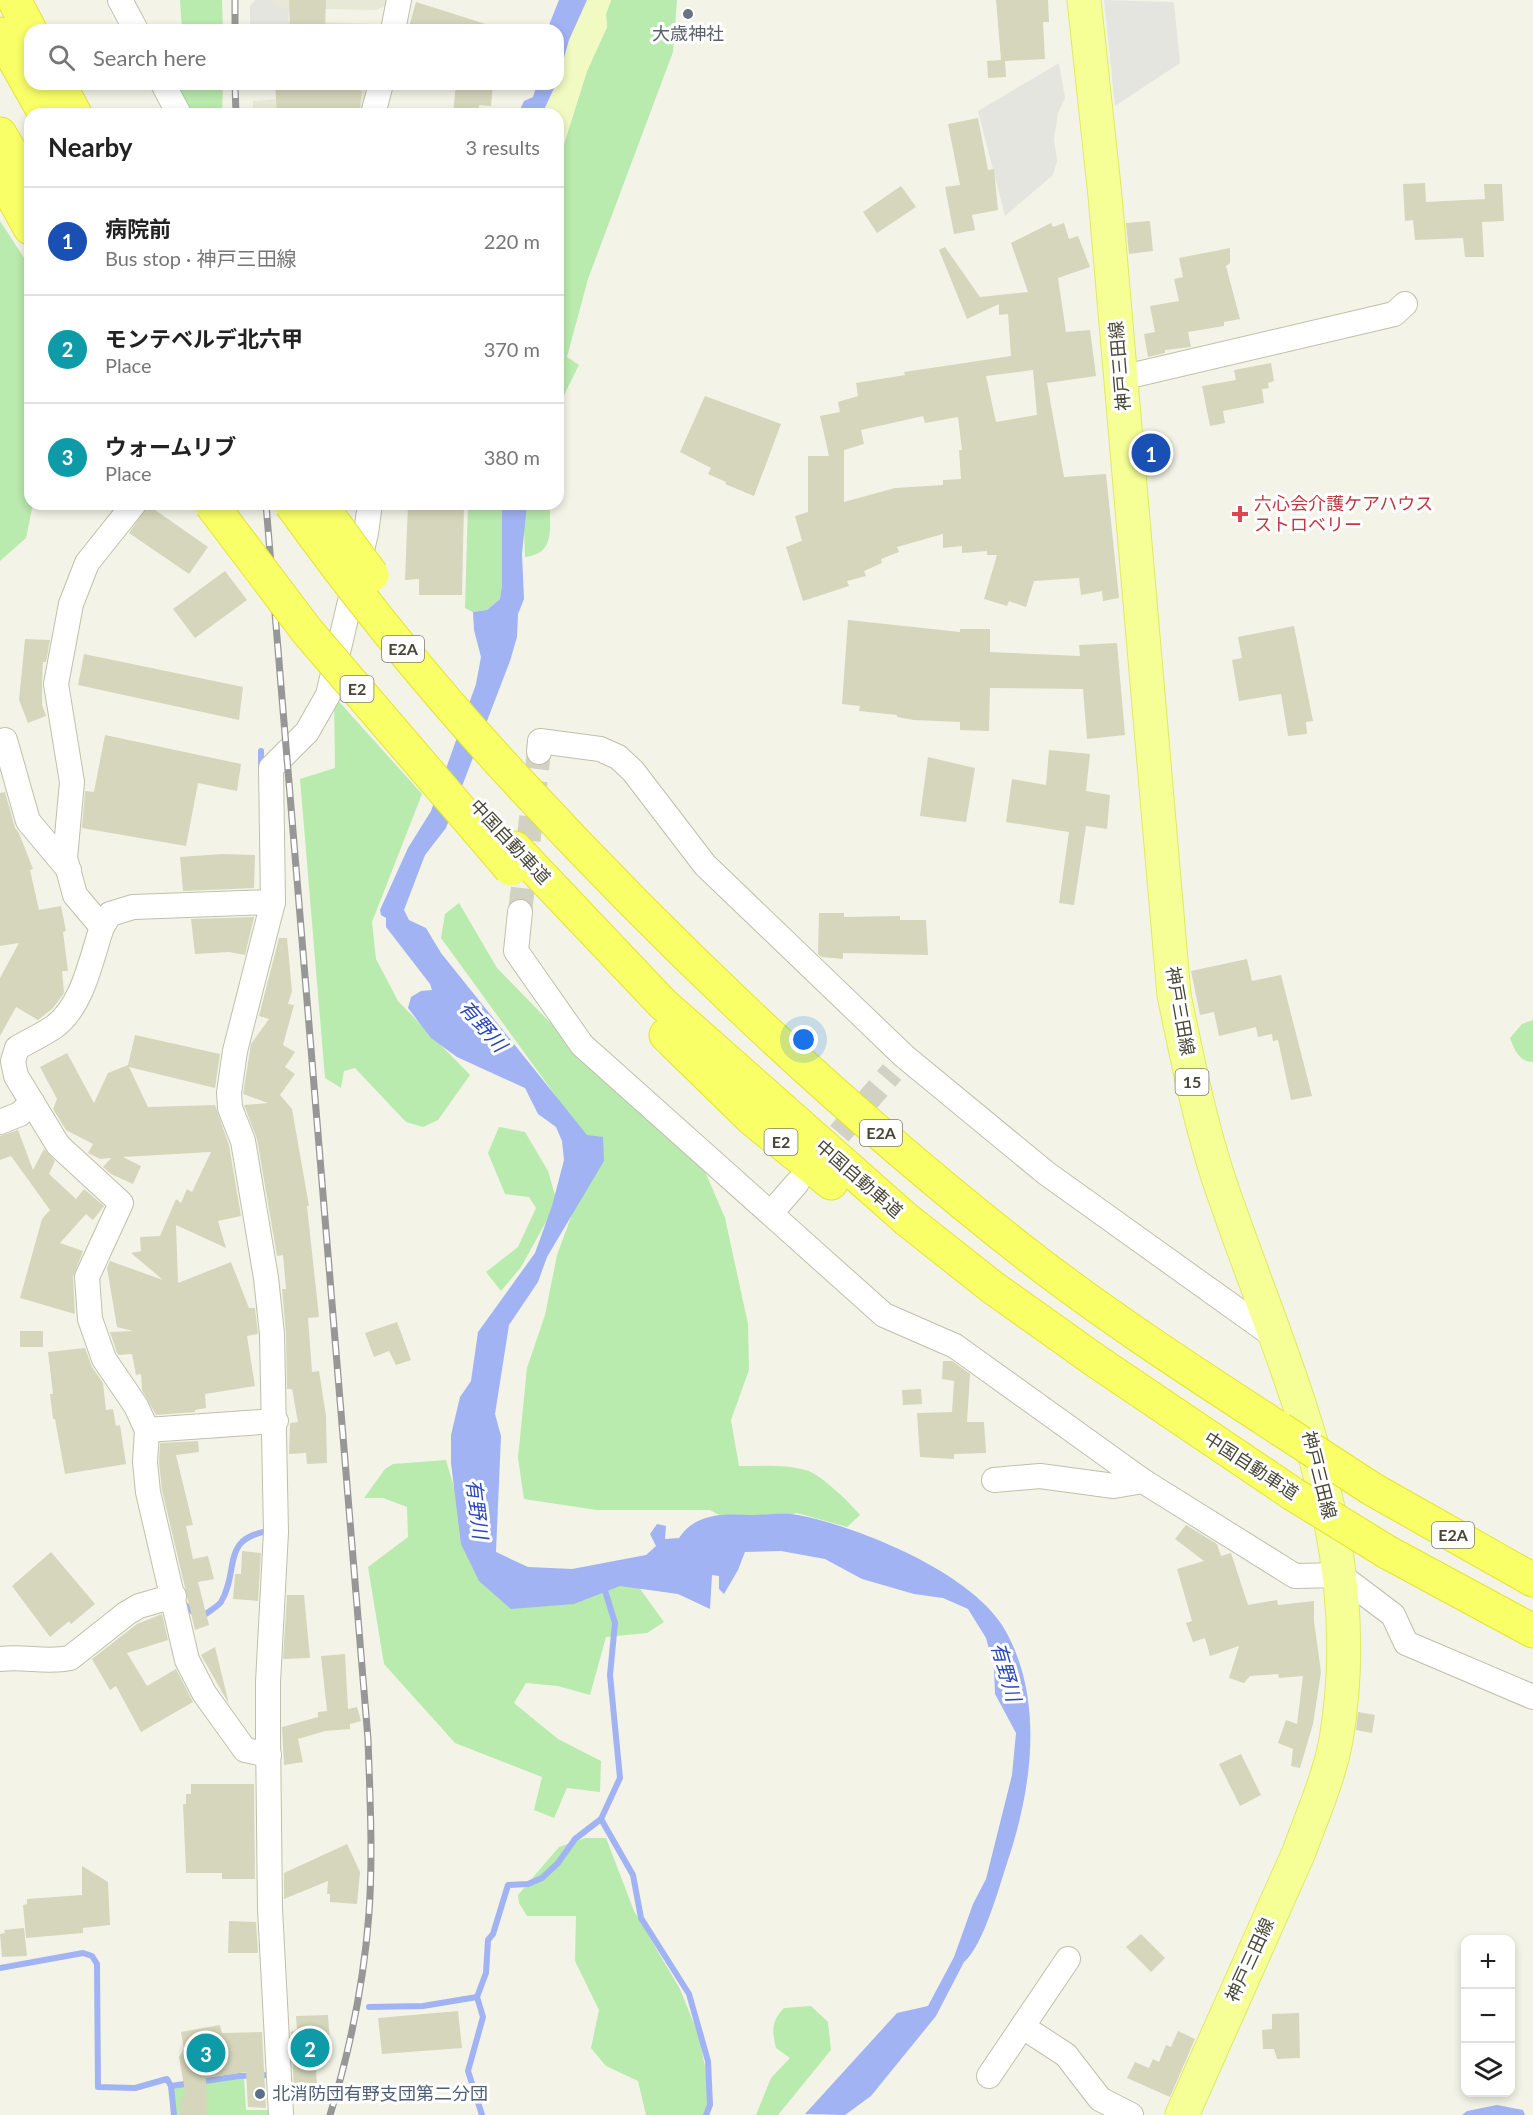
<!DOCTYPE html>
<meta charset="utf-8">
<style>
:root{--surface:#fff;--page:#f2f2f2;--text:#222;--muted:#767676;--line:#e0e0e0;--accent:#85531b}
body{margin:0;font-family:Lato,"Noto Sans JP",sans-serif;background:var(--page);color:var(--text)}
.controls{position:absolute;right:18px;bottom:18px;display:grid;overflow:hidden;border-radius:12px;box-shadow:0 3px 9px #0003}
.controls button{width:54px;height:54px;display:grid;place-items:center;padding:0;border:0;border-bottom:2px solid var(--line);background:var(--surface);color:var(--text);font:30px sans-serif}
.you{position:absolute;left:804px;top:1040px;width:21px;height:21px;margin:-15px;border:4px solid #fff;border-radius:50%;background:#1a73e8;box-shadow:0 0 0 9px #1a73e833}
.badge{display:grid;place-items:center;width:39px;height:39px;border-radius:50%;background:var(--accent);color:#fff;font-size:20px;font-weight:700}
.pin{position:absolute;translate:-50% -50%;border:3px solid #fff;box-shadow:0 2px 6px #0006}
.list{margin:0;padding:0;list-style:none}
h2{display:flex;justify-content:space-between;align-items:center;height:78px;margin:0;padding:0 24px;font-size:26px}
h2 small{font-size:20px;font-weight:400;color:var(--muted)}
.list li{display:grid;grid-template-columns:39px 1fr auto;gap:18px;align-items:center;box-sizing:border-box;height:108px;padding:0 24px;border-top:2px solid var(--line)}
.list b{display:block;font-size:22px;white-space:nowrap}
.list p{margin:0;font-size:20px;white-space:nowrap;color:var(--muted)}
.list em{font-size:20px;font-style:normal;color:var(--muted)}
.icon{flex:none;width:33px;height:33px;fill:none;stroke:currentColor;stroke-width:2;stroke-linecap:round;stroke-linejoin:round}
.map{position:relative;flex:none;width:1533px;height:2115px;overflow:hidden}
.search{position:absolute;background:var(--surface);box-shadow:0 3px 9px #0003;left:24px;top:24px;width:540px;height:66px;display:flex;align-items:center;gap:15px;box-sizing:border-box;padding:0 21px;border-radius:18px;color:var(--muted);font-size:22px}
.panel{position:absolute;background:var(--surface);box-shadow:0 3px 9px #0003;left:24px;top:108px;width:540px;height:402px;border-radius:18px}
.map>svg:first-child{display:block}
</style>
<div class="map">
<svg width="1533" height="2115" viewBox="0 0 1533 2115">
<rect width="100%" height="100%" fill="#f3f4e7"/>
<g fill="#e7e8d5">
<path d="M267,0H388L386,6L376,10L272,8Z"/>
<path d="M288,21L374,24L379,30H288Z"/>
<path d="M288,84L364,86L367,98L363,114H253V101L287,98Z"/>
</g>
<g fill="#b9eaae">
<path d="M180,0H222L223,30H182Z"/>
<path d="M611,0H677L673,52L588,279L567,357L579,365L558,407V163L587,71L607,27L606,14Z"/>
<path d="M172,84H223L222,114H190Z"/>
<path d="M0,221L30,267V504H33L26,538L0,561Z"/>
<path d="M468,504H502V585L500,599L487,610L473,612L465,608Z"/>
<path d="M523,504H550C549,529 556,553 525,557Z"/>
<path d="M334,696L422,794L372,922L376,959L398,1001L470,1075L438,1120L423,1127L406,1122L355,1068L344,1071L341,1088L325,1078L300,779L335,768Z"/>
<path d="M459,903L497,968L573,1046L704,1169L725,1218L748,1324L749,1370L731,1420L739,1466C761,1466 784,1464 805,1470C820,1473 850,1503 860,1515L847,1527L797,1513L737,1525L710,1510H597L524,1499L518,1458L527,1368L545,1315L557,1255L588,1171L558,1099L441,938L445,914Z"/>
<path d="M1533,1020V1062C1519,1062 1514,1049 1510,1038L1522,1024Z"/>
<path d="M499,1127L525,1132L548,1171L557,1202L521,1267L501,1291L486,1272L518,1247L536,1208L529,1197L505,1194L488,1153Z"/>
<path d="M446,1460L480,1576L630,1575L664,1622L647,1633L606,1637L590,1695L558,1686L526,1683L514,1703L558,1739L601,1761L600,1792L567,1788L554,1818L534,1810L542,1777L455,1743L384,1664L368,1567L408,1537L407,1507L383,1498H364L385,1469L393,1464Z"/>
<path d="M585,1838H606L634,1911L680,1989L699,2036L710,2093L706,2115H646L638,2081L606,2066L591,2048L599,2010L575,1961L576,1916H527L519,1903L518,1895L559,1847Z"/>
<path d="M811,2006L828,2022L831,2050L778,2115H756L771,2078L790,2058L776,2048C772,2030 771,2022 784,2008Z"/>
<path d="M244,2078L246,2110H271V2115H175L173,2088Z"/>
</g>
<path fill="#f1fac2" d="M587,0H611L606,14L607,27L587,71L558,163V114L543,112L558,84L569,40Z"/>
<g fill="#e5e5df">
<path d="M255,0H270L275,7L289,8L288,30H250V6Z"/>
<path d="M1104,0L1174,2L1180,63L1115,106Z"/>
<path d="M1059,63L1065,98L1058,113L1054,139L1057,161L1053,175L1005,216L978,111Z"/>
</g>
<g fill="#a1b3f3">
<path d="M559,0H587L569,40L558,79V30H547Z"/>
<path d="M537,84H556L542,114H518L524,101L533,97Z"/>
<path d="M502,504H527L522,554L524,599L518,614L517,637L510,661L446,828L425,855L404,910L409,920L426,928L441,953L587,1135L603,1137L604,1161L547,1257L538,1282L509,1325L495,1414L501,1436L496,1552L528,1567L572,1569L646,1555L656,1546L650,1534L657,1524L666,1526L665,1539L679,1538C696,1512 725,1514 752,1515C767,1515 784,1512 798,1515C859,1527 967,1571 1002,1625C1044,1693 1033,1782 1010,1854C1001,1880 984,1946 964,1962L936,2016L871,2096L845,2115L805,2114L897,2013L928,2006L954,1957L973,1904L986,1879L1012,1775L1016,1733L995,1694L994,1667L986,1638L968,1609L943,1598L914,1594L862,1579L825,1559L781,1551L745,1552L738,1570L724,1594L719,1589V1576L712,1575L710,1609L678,1594L620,1586L574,1604L511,1609L479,1581L461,1544L451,1463V1435L460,1397L471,1381L478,1332L535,1253L552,1206L564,1160L562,1141L556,1127L538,1114L525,1088L457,1057L431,1038L408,1008L411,997L421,991L432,990L430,984L386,927V918L381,915L380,910L408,848L431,811L476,684L481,657L474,630L473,612L487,610L500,599L502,585Z"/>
<path d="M1497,2105L1523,2110L1525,2115H1462L1467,2111Z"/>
</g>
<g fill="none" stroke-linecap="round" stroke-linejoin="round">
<g stroke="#a1b3f3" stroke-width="6">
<path d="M261,751V770"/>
<path d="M182,1602L193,1612L206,1614C211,1610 218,1606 221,1602C240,1570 220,1538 269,1531"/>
<path d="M601,1819L633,1875L641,1918L689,1994L708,2061L710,2105L706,2115"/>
<path d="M0,1968L83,1953L92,1956L97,1964L98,2087L135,2088L167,2079L171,2086L174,2115"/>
<path d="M477,1997L483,2017L468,2071L482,2115"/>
<path d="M369,2007L423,2006L477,1997L486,1973L488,1940L493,1934L508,1885L528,1884L542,1878L558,1863L575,1839L601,1819L620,1778L610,1675L615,1623L603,1584"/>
<path d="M171,2086L239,2076L273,2075"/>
</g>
</g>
<g fill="#d6d6bc" fill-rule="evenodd">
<path d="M289,0H326L325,30H290Z"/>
<path d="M996,0H1048L1049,22H1043L1045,59L1005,61L1006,77L988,78L987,61L1001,60Z"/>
<path d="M416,2L492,26L491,30H408Z"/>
<path d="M275,84H327L345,90L346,87L362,91L359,114L334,108L333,114H277Z"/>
<path d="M456,84H493L491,106L479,105L478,114H453Z"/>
<path d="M978,118L988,170L994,169L998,210L972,215L975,230L954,234L945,187L960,185L948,124Z"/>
<path d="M1425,183L1426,202L1485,199L1484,184H1502L1504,221L1482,222L1484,257H1465L1463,238L1415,240L1413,220L1405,221L1403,184Z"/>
<path d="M901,186L916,207L877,233L863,212Z"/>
<path d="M1150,221L1153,251L1129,254L1126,223Z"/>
<path d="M1051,223L1053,227L1064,223L1069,239L1078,236L1090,267L1058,278L1066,332L1090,330L1096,376L1047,383L1064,477L1106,474L1119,598L1103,601L1102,591L1081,595L1079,578L1034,581L1026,607L1009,601L1007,606L984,599L997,555H987V551L962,553V546L943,548V534L897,547L899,552L881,559L882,563L864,571L866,576L847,581L849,586L803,601L786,547L802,541L795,516L808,512V456H829L820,416L840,412L838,402L858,396L856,383L905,375L904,372L1011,356L1008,314L999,315V304L967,319L939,250L945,247L980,297L1028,292L1011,243ZM1033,370L1037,415L996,422L986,376ZM923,416L925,423L958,417L962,450H959L961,479L943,480V485L895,488L844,502V450L864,444L861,430Z"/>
<path d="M1230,248V263L1226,266L1240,319L1224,322V326L1188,332L1191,347L1165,350V353L1148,357L1144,334L1155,332L1150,306L1179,301L1174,279L1183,277L1179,258Z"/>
<path d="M1271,363L1274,381L1268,383L1269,388L1262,389L1264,403L1223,411L1225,423L1210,426L1202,386L1236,380L1234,370Z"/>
<path d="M705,396L781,424L754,496L725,484L726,482L708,474L711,468L680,452Z"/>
<path d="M408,504H464L462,595H419V579L405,580Z"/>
<path d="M148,505L208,547L189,574L129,533Z"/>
<path d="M225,571L247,600L195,638L173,609Z"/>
<path d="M848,620L960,632V629H990V652L1080,656L1079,645L1117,643L1125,735L1087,739L1083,689L990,688L989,731L960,730V722L914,720L897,717V715L859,711L860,706L842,704Z"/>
<path d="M1294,626L1313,721L1306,722L1307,734L1288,736L1281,694L1239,701L1232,660L1242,658L1238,637Z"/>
<path d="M25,639L50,640L46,662H43L42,682V705L46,716L28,723L19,700Z"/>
<path d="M84,654L243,687L239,720L78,685Z"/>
<path d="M105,735L241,764L237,791L198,783L186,846L82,828L85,791L94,792Z"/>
<path d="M1049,750L1090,754L1086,791L1110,795L1107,829L1086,826L1074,905L1059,903L1069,832L1006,822L1012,779L1046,785Z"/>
<path d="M928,757L975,768L966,822L920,816Z"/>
<path d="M5,792L15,828L19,833L33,869L30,870L39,910L61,906L66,931L63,932L68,971H62L64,993L53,1008L38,1020L16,1007L0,1036V978L19,943L0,946V793Z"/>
<path d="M222,854L255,855L254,888L183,891L180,857Z"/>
<path d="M819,913H844V917L900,916V920H926L928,955L843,953V959L822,957L818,954Z"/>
<path d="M254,917L245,955L229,952L195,954L191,919Z"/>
<path d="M279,938H287L292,991L288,1004L294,1005L283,1045L295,1052L285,1067L295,1074L280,1095L292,1109L309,1206H307L319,1317L308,1318L312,1372L319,1371L326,1416L327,1463L307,1464L306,1453L289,1454L290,1423L298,1422L292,1389H287L286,1334L282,1289H286L283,1255L277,1256L257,1139L244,1105L268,1103L243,1094L251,1044L269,1019L259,1016Z"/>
<path d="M1247,959L1252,981L1281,975L1312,1096L1291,1100L1278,1040L1273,1041L1272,1034L1258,1037L1256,1027L1219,1036L1214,1012L1200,1015L1191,971Z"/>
<path d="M135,1035L220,1054L215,1088L129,1067L148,1107L215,1105L229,1145L241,1216L218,1221L226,1248L176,1225L178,1283L231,1262L249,1308H255L258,1334L247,1336L255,1386L205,1394L206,1408L195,1410V1412L156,1415L142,1390L141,1374L136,1375L132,1354L119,1355L117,1353L110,1332L133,1331L117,1327L107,1268L110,1261L163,1280L131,1253L141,1251L140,1237L160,1236L176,1199L181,1203L187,1189L192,1192L211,1152L123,1157L141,1166L133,1184L111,1174L103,1167L111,1158L100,1159L88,1153L93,1144L66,1130L53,1109L57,1099L40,1067L67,1053L94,1103L108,1073L128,1065Z"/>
<path d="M18,1130L33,1170L44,1149L55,1161L49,1174L76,1199L84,1189L104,1206L93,1220L86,1214L60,1243L83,1251L73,1277L75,1314L20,1298L42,1219L50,1210L11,1156L0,1160V1136Z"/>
<path d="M397,1322L411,1360L396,1365L389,1351L374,1357L365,1333Z"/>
<rect x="20" y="1331" width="23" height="16"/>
<path d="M85,1348L92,1367L103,1383L106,1410L113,1409L116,1426L120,1425L126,1464L65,1474L55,1419H53L50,1394H53L48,1352Z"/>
<path d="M943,1361H952L970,1374L967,1422H984L986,1453L954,1454V1459L920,1457L917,1413L952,1412L954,1381L942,1379Z"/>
<path d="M921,1389L922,1404L903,1405L902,1390Z"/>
<path d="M198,1441L199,1452L176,1455L193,1525L186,1526L193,1559L208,1556L214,1579L198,1582L209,1625L195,1630L162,1490L159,1462L160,1443Z"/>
<path d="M1186,1525L1217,1544L1221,1556L1231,1553L1248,1605L1277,1600L1278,1605L1314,1601V1621L1321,1672L1313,1724L1300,1768L1291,1766L1293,1749L1278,1743L1286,1720L1297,1724L1303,1676L1279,1678L1278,1674L1250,1676L1244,1683L1229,1678L1239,1646L1210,1656L1205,1638L1193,1642L1186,1623L1192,1621L1177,1569L1204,1561L1175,1539Z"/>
<path d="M242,1551L261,1553L258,1601L233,1599L235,1574H241Z"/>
<path d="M51,1552L95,1604L71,1624L69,1621L50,1637L12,1586Z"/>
<path d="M287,1595H304L310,1658L283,1659Z"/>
<path d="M162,1614L168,1640L127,1653L147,1686L176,1669L193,1702L141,1732L116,1686L110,1690L92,1659L137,1624Z"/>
<path d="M215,1647L229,1704L201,1655Z"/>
<path d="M345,1654L348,1709L357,1707L361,1721L350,1724V1729L325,1731L298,1739L303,1762L284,1765L282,1727L318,1717V1712L327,1711L321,1656Z"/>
<path d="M1358,1712L1375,1715L1372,1733L1356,1730Z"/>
<path d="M1241,1754L1261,1795L1240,1806L1219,1764Z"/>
<path d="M191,1784H254L255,1879H222V1873H186L183,1804H186V1794H191Z"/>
<path d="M347,1844L360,1872L357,1904L330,1902V1894H327L328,1881L284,1899V1873Z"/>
<path d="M82,1866L108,1882L110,1925L83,1928V1933L26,1938L23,1905L27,1904V1899L82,1895Z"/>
<path d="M229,1921L256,1922L258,1953H228Z"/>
<path d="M24,1928L27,1956L2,1957L0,1934L5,1933L4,1930Z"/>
<path d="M1141,1934L1165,1958L1151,1972L1126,1947Z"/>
<path d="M458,2011L462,2048L382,2054L378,2018Z"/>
<path d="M1299,2013L1300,2058L1277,2059L1274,2049H1263L1262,2030L1272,2029V2014Z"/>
<path d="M328,2015L330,2044H326L327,2052H315L317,2088L294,2089L291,2032L297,2030L296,2016Z"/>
<path d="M220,2025L222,2033L262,2032L266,2108L248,2107L246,2072L206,2078L207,2115H180L181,2097H186L179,2057L184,2049L181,2032Z"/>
<path d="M1178,2031L1195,2039L1170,2097L1127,2078L1135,2062L1149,2068L1153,2059L1159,2062L1166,2045L1171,2047Z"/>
</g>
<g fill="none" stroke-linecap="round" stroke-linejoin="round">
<g stroke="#d1d1c4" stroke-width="24" stroke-dasharray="24 12" stroke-linecap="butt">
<path d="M520,912L539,752"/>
<path d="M816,1161L892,1072"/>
</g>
<g stroke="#bfc0a9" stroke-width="26">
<g id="minor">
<path d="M120,0L136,30"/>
<path d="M393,30L399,0"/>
<path d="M163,84L179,114"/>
<path d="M373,114L381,84"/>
<path d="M1121,378L1394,314L1405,304"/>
<path d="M134,504L87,563L71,604L56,684L72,782L65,858L75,895L102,927L110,914L133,907L273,902"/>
<path d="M5,740L28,821L69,870"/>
<path d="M539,752L540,741L600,749L618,757L633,771L705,865L904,1056L1046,1173L1275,1337"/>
<path d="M520,912L516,951L582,1045L884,1315L955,1346L1143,1481L1295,1576L1340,1575L1393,1615L1406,1643L1533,1697"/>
<path d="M102,927C91,959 83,1006 54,1027C42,1035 29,1041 17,1048L13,1061L16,1076L58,1145L121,1203L87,1277L90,1319L104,1359L136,1406L147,1430L145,1462L148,1492L187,1660L204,1693L245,1750L269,1755"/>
<path d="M0,1122L20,1114L32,1102"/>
<path d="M771,1213L797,1183"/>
<path d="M147,1430L276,1421"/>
<path d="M994,1480L1040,1476L1114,1486L1143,1481"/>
<path d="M0,1659C24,1656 47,1663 70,1658L127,1613L139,1606L174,1596"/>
<path d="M1023,2027L1066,2055L1100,2099L1131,2115"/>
<path d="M989,2076L1068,1959"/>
<path d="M281,2115L270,1909L268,1735V1682L276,1532L272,1334L266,1278L243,1141L230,1108L229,1093L235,1051L273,902L271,768L307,732L328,695L366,533L370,504"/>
</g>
</g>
<g stroke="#dfe961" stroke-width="35">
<path id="primary" d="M1084,0L1105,196L1174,995C1187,1057 1199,1119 1219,1180C1282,1366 1371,1537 1336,1740C1329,1778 1312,1816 1299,1852L1182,2115"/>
</g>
<g stroke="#e3e431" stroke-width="35">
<g id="motorway">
<path d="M14,0L30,30"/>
<path d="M0,34L45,114"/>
<path d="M59,84L75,114"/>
<path d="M0,134L30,185"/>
<path d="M0,174L30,228"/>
<path d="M523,787C678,954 845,1112 1025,1253C1106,1316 1194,1373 1280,1429"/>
<path d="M515,848L663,1004L906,1219L992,1287L1096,1361L1293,1494"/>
<path d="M666,1035L752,1119L831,1183"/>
<path d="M1372,1489L1533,1580"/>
<path d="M1387,1552L1533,1631"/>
</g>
</g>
<use href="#minor" stroke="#fff" stroke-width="24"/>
<use href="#primary" stroke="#f6ff95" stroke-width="33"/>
<use href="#motorway" stroke="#f9ff67" stroke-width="33"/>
<g stroke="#979797" stroke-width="7">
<g id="rail">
<path d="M235,0V30"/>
<path d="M235,84L236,114"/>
<path d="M266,504L368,1739C370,1797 373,1855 369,1913C364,1981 350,2050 330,2115"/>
</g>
</g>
<use href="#rail" stroke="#fff" stroke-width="4.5" stroke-dasharray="14" stroke-linecap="butt"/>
<g stroke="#e3e431" stroke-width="35" stroke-linecap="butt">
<g id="motorway-bridge">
<path d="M211,504L307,631L511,869"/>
<path d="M291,504C362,603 440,698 523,787"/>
<path d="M320,504L372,575"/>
<path d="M1280,1429L1372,1489"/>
<path d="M1293,1494L1387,1552"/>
</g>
</g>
<use href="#motorway-bridge" stroke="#f9ff67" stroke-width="33"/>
</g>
<circle fill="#6b7280" stroke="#fff" stroke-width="2" cx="688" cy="14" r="6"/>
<path fill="#e0444e" stroke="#fff" stroke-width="2" d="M1237 505h6v6h6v6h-6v6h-6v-6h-6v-6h6z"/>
<circle fill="#5c6f8a" stroke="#fff" stroke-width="2" cx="260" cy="2094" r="6"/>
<g text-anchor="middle" stroke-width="6" stroke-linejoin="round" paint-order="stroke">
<g fill="#fff" stroke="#7f7e72" stroke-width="1.5">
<rect x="382" y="636" width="42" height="26" rx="4.5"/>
<rect x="340.5" y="676" width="33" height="26" rx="4.5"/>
<rect x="1175.5" y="1069" width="33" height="26" rx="4.5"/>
<rect x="860" y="1120" width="42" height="26" rx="4.5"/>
<rect x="764.5" y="1129" width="33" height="26" rx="4.5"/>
<rect x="1432" y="1522" width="42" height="26" rx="4.5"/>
</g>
<g font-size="16" font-weight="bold" fill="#484736">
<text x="403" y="655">E2A</text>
<text x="357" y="695">E2</text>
<text x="1192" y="1088">15</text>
<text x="881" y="1139">E2A</text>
<text x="781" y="1148">E2</text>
<text x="1453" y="1541">E2A</text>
</g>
<g font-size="18" fill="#5b616d" stroke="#fff">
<text x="688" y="40">大歳神社</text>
</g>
<g font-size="18" fill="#484736" stroke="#fff">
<text transform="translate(1120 366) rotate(-95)" y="6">神戸三田線</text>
<text transform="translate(510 842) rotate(47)" y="6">中国自動車道</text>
<text transform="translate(1180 1011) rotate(80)" y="6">神戸三田線</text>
<text transform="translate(859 1179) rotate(41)" y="6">中国自動車道</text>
<text transform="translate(1251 1466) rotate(33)" y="6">中国自動車道</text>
<text transform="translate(1319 1475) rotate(76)" y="6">神戸三田線</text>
<text transform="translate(1250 1960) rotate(-65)" y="6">神戸三田線</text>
</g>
<g font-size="18" fill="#be3a42" stroke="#fff" text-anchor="start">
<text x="1254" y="510">六心会介護ケアハウス<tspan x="1254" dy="21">ストロベリー</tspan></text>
</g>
<g font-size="18" fill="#4e5e75" stroke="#fff" text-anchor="start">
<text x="272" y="2100">北消防団有野支団第二分団</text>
</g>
<g font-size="20" font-style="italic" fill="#2a47b9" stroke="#fff">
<text transform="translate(483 1026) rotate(49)" y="7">有野川</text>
<text transform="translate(477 1509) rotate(83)" y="7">有野川</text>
<text transform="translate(1006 1672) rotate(74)" y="7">有野川</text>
</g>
</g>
</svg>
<div class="controls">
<button>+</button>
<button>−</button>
<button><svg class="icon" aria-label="layers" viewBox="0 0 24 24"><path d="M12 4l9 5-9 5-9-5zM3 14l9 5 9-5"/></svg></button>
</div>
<div class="you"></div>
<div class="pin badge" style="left:1151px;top:453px;background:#1a4fb4">1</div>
<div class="pin badge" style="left:310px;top:2048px;background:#0f9aa8">2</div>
<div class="pin badge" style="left:206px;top:2053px;background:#0f9aa8">3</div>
<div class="search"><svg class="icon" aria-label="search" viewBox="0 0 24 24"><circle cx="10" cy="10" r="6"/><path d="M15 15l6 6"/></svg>Search here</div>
<section class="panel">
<h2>Nearby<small>3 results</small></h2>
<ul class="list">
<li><span class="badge" style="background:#1a4fb4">1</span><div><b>病院前</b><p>Bus stop · 神戸三田線</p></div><em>220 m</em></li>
<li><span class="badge" style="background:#0f9aa8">2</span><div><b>モンテベルデ北六甲</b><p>Place</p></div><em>370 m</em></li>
<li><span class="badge" style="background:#0f9aa8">3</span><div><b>ウォームリブ</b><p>Place</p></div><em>380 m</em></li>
</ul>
</section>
</div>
